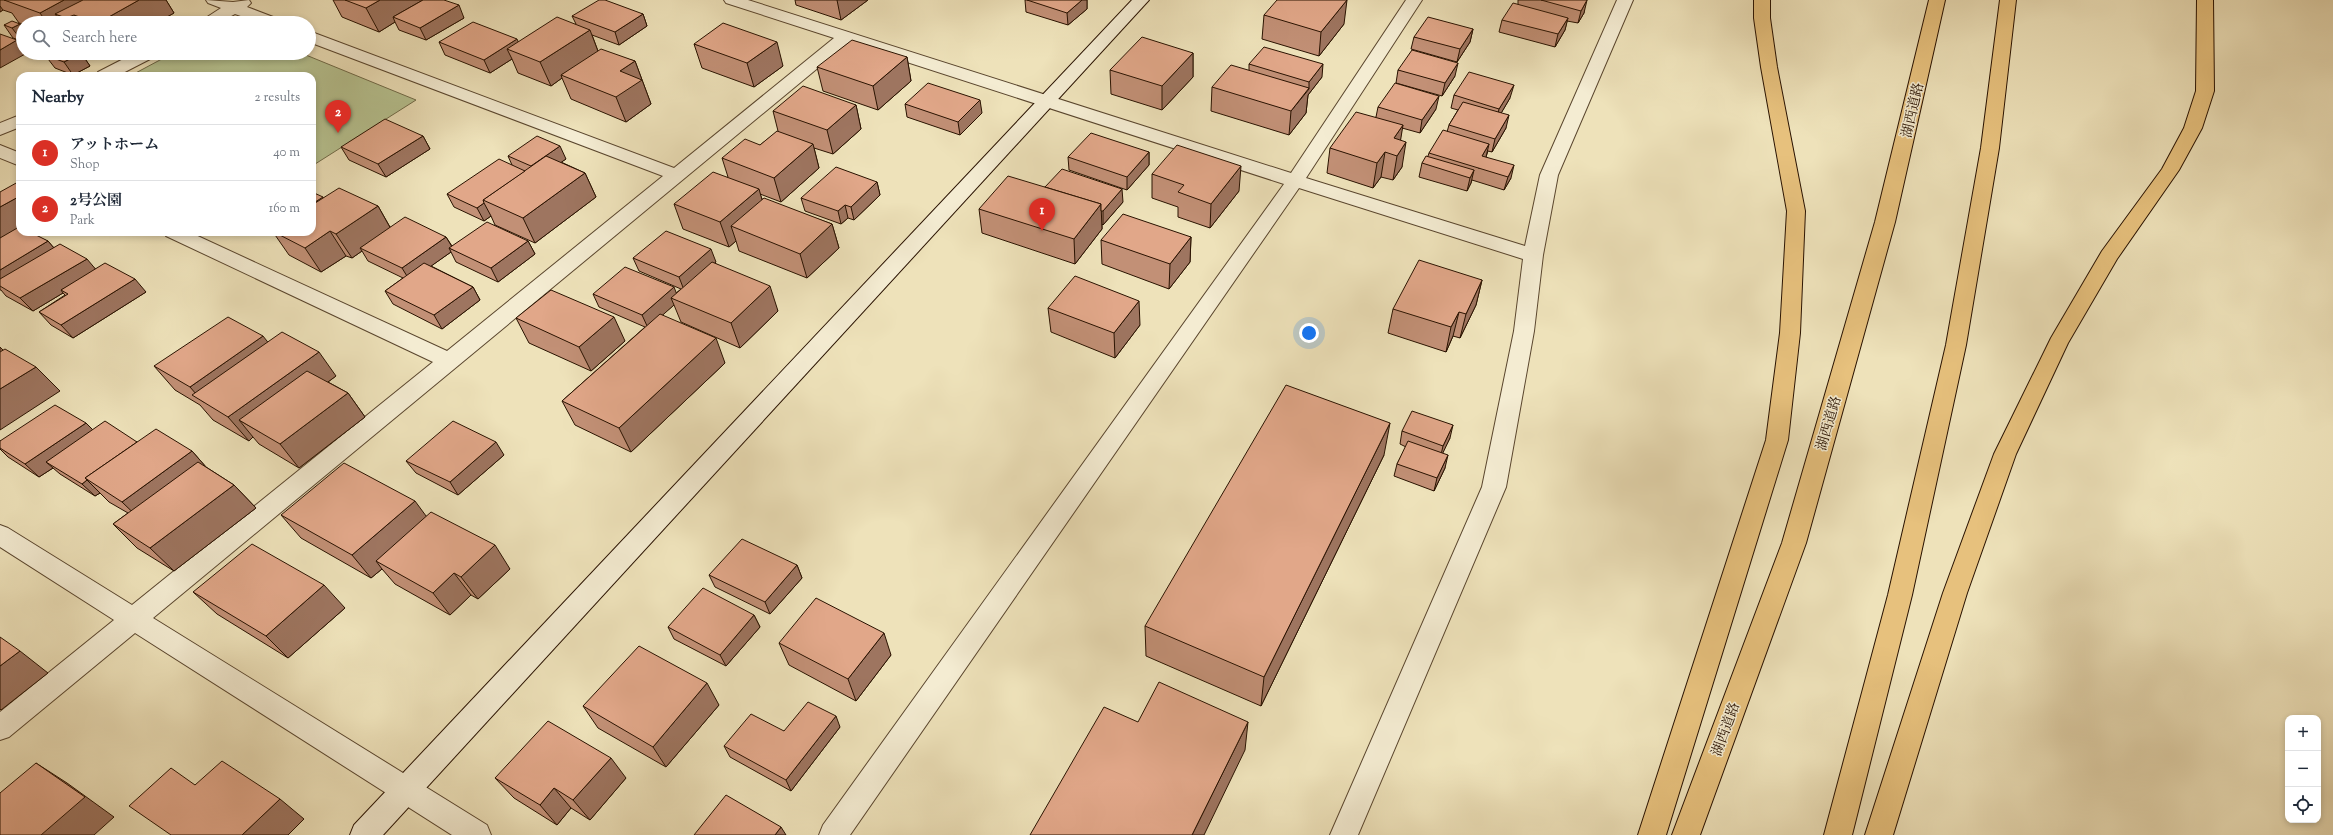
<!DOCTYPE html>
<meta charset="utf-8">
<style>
:root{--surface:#fff;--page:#f2f2f3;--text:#1f2937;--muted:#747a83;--line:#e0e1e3;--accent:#d93025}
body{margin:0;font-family:"Sorts Mill Goudy","Noto Serif JP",serif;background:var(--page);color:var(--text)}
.controls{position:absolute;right:12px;bottom:12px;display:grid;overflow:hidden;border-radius:8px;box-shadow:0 2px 6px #0003}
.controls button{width:36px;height:36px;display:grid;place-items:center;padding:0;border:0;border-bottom:1px solid var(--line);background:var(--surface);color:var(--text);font:20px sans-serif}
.you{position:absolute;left:1309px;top:333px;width:14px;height:14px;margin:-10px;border:3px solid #fff;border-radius:50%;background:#1a73e8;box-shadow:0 0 0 6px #1a73e833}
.badge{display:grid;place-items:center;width:26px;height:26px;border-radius:50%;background:var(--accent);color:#fff;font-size:13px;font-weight:700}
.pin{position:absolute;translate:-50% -33px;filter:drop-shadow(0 1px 2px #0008)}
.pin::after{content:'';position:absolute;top:21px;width:14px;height:12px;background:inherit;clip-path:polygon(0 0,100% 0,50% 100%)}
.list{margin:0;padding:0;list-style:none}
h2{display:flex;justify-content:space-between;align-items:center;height:52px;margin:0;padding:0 16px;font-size:17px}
h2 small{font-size:13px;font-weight:400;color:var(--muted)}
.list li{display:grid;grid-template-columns:26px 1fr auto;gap:12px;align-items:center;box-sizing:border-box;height:56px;padding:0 16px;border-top:1px solid var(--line)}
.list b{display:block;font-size:15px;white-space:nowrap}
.list p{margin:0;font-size:13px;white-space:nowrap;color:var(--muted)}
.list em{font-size:13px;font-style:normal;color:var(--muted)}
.icon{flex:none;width:22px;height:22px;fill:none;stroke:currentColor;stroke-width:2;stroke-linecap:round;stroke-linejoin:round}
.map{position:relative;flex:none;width:2333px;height:835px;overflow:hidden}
.search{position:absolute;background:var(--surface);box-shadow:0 2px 6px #0003;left:16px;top:16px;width:300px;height:44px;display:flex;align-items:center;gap:10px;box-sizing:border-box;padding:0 14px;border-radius:22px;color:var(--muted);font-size:15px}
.panel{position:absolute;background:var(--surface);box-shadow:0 2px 6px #0003;left:16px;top:72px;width:300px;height:164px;border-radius:12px}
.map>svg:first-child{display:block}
</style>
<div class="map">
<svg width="2333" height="835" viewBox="0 0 2333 835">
<rect width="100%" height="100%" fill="#eee2ba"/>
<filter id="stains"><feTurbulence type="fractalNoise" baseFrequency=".005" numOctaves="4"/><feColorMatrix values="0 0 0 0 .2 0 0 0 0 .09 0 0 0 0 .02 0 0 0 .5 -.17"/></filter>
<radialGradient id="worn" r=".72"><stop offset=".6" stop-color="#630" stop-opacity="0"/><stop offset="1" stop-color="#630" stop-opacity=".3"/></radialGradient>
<path fill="#b7c391" stroke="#706a48" d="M173,53H301L416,100L312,166V76H130Z"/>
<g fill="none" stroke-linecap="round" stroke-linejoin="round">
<g stroke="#5a462e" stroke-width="2">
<g id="street">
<path d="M206,0L233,2L249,0L251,3L247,7L281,20L283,23H260L235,14L218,23H198L221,8L208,3Z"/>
<path d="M724,0H748L1291,173L1406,0H1422L1306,178L1525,246L1540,175L1617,0H1633L1558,175L1543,255L1534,331L1506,487L1358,835H1330L1482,487L1514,331L1523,259L1299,188L850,835H819L823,825L1284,184L848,43L153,618L487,825L491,835H452L135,633L9,737L0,740V712L114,620L0,547V525L8,528L132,605L433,362L166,236L163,232H189L447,351L663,176L309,42V31L674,168L834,38L726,3Z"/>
<path d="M135,53H156L154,57L117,76H96L98,72Z"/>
<path d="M20,115V127L0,135V123Z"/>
<path d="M0,145L20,153V166L0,158Z"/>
</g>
</g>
<g stroke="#291200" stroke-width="2">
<path id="secondary" d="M1132,0H1149L383,835H350L354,825Z"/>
</g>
<g stroke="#291200" stroke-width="2">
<g id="highway">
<path d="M1754,0H1770V18L1777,67L1805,211L1800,333L1788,440L1666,835H1638L1766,440L1780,333L1787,211L1761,67L1754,18Z"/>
<path d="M1929,0H1945L1895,222L1806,543L1700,835H1672L1782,543L1875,222Z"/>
<path d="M2000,0H2016L1999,148L1966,345L1912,595L1852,835H1824L1888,595L1946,345L1981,148Z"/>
<path d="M2197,0H2213L2214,91L2202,128L2179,170L2117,259L2068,343L2016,454L1967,593L1893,835H1865L1943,593L1994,454L2051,338L2102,251L2162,169L2184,128L2196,91Z"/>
</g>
</g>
<use href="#street" fill="#f4ecd2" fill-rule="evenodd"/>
<use href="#secondary" fill="#f4ecd2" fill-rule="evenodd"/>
<use href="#highway" fill="#e7c17d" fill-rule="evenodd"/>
</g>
<g fill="#c29076" stroke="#291200">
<path d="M0,0H166L174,13L156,23H23V24L19,23L12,13L3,10L0,12Z"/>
<path d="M333,0H444L464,18L426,40L399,30L395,22L379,32L342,17Z"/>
<path d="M795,0H868L841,20L796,5Z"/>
<path d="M1025,0H1087V9L1068,25L1026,12Z"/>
<path d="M1518,0H1585L1584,13L1578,23L1567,21L1565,30L1555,47L1499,32L1502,20L1518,4Z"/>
<path d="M643,14L647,26L619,45L592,35L598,51L635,61L651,104L626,122L571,99L562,78L551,86L518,73L512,59L490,73L445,55L439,42H518L576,24L572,16Z"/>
<path d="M1264,15L1344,24L1319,56L1262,39Z"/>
<path d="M20,24L23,28V40L22,41L13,38L4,25Z"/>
<path d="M1473,29L1470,42L1457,62L1411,49L1414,37Z"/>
<path d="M694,44L783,66L754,87L702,68Z"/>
<path d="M81,53L90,66L73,75L55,68L45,55Z"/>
<path d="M1193,53V77L1162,110L1111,94L1110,70Z"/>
<path d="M907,57L911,81L878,110L823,91L817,67Z"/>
<path d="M1249,64L1322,77L1308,95L1306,113L1289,135L1211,111L1212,87L1249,71Z"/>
<path d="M1398,70L1455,76L1442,96L1396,83Z"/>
<path d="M1454,95L1510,98L1501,113L1506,128L1492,152L1488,151L1486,157L1511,178L1504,190L1472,180L1471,183L1467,191L1419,177L1422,163L1428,156L1429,153L1447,132L1449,125L1458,110L1451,108Z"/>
<path d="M905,104L982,113L960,135L907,117Z"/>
<path d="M856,105L861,129L833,154L814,148L819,168L781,202L760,194L762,199L832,224L839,248L807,278L739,251L736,241L729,247L683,229L674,204L728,177L722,158L760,145L778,131L773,111Z"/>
<path d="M1378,107L1436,109L1420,133L1402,128L1400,140L1402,167L1393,180L1381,177L1373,188L1327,173L1330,148L1376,117Z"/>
<path d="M423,136L430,149L386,177L349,160L341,147Z"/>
<path d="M1149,152V165L1127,190L1069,170L1068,157Z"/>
<path d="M508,156L566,159L561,162L585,173L596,197L535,243L495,225L491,216L484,221L454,207L447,194L512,165Z"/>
<path d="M1152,174L1239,191L1210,228L1178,217V207L1152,198Z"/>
<path d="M877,182L880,195L854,220L848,218L841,224L805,211L801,198Z"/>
<path d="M1045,187L1123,202L1103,225L1102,224V229L1075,264L982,233L979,209Z"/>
<path d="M0,192L20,232L48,241L53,247L96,269L146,292L73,338L51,325L39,312L65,295L63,293L33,311L6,296L1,290H0Z"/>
<path d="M324,198L378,206L390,227L446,237L452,246L528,241L535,254L498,282L456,262L451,252L431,266L473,287L480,300L442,329L393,304L385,291L403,278L368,261L362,251L352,258L346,256L321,272L289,255L273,232H312Z"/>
<path d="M1191,237L1190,262L1169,289L1102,264L1101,240Z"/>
<path d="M633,258L716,262L715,263L778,311L740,348L681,322L674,305L662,315L725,363L631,452L575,425L562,401L645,327L599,307L593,294L676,293L681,289L639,271Z"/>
<path d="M1482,280L1476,305L1460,338L1453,336L1446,352L1388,333L1393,309Z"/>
<path d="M1048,308L1140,325L1115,358L1051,332Z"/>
<path d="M516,318L625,341L591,371L529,343Z"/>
<path d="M268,342L336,376L328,382L348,393L365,417L299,468L259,444L253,437L249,441L213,420L200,405L175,390L154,366Z"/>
<path d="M93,430L137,442L192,451L206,467L234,485L256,508L174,571L137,548L113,524L128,513L109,502L100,493L95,496L60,474L53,468L39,477L8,457L0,449V441Z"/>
<path d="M1402,431L1450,438L1442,453L1445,468L1434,491L1394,476L1397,464L1406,447L1400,444Z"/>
<path d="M504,455L458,495L416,473L406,461Z"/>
<path d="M1384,455L1261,706L1146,656L1145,626Z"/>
<path d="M281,515L426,516L510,569L478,599L471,595L450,615L395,584L382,569L371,578L301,538Z"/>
<path d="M797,565L802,578L770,614L715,587L709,575Z"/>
<path d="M193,592L345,608L288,658L217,614Z"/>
<path d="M754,615L760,627L726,666L674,639L668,627Z"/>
<path d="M779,643L891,655L856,701L789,665Z"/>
<path d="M719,705L666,767L598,728L583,706Z"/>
<path d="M840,727L791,791L730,757L724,746L784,731Z"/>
<path d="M495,778H626L590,820L571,808L557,825L514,798Z"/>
</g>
<g fill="#9e7560" stroke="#291200">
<path d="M64,0H100L74,15L80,23H70L66,18L55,14L62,23H47L40,13Z"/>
<path d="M139,0H166L174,13L156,23H98Z"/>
<path d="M380,0H423L393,17L395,22L379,32L366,8Z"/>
<path d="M837,0H868L841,20Z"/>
<path d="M1082,0H1087V9L1068,25L1067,13Z"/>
<path d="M1347,0L1344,24L1319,56L1321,32Z"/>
<path d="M1587,0L1584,13L1578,23L1581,11Z"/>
<path d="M459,5L464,18L426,40L420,28Z"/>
<path d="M0,6L3,10L0,12Z"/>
<path d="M643,14L647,26L619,45L615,32Z"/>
<path d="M1568,18L1565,30L1555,47L1558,34Z"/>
<path d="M20,24L23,28V40L22,41L12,28Z"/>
<path d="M1473,29L1470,42L1457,62L1460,49Z"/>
<path d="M590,30L599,54L561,75L562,78L551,86L540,62Z"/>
<path d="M517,39L523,52L507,49L512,59L490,73L484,60Z"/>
<path d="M17,40L23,48V53H27L0,68V50Z"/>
<path d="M777,42L783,66L754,87L747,63Z"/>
<path d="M81,53L90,66L73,75L64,62Z"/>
<path d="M1193,53V77L1162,110V86Z"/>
<path d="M907,57L911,81L878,110L873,86Z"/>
<path d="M635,61L651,104L626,122L616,97L620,71Z"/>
<path d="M1458,63L1455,76L1442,96L1445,83Z"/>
<path d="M1323,64L1322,77L1308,95L1306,113L1289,135L1291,111L1309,89V82Z"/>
<path d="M1514,85L1510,98L1496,122L1499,109Z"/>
<path d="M1439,96L1436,109L1420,133L1422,120Z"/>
<path d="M980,100L982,113L960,135L958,122Z"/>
<path d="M856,105L861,129L833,154L827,130Z"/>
<path d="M1509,115L1506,128L1492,152L1495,139Z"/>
<path d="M1403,125L1399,150L1394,138Z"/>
<path d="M423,136L430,149L386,177L378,164Z"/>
<path d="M1406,142L1402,167L1393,180L1397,156Z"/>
<path d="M813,144L819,168L781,202L774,178Z"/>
<path d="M1489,144L1486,157L1479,169L1482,156Z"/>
<path d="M560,146L566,159L537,179L531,166Z"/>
<path d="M1149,152V165L1127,190V177Z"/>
<path d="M1385,152L1381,177L1373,188L1377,163Z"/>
<path d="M1514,165L1511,178L1504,190L1508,177Z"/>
<path d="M1241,166L1239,191L1210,228L1211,204Z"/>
<path d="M1474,170L1471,183L1467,191L1470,178Z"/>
<path d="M585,173L596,197L535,243L523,218Z"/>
<path d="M877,182L880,195L854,220L851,207Z"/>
<path d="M759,189L766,214L731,226L736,241L729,247L720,222Z"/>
<path d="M1122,189L1123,202L1103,225V211Z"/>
<path d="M20,196V232L0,244V207Z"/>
<path d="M323,197L332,210L312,223V204Z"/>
<path d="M484,203L491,216L484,221L477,208Z"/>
<path d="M1101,204L1102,229L1075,264L1074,239Z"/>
<path d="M845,205L848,218L841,224L838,211Z"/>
<path d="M378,206L392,231L360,248L362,251L352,258L336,234Z"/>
<path d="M832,224L839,248L807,278L800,254Z"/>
<path d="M330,231L346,256L321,272L305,248Z"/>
<path d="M446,237L454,250L449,248L451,252L410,281L402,268Z"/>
<path d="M1191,237L1190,262L1169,289L1170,264Z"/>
<path d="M48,241L59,254L0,286V270Z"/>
<path d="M528,241L535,254L498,282L491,268Z"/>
<path d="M711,249L716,262L684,290L679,277Z"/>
<path d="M87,259L98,272L61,290L63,293L33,311L20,298Z"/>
<path d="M135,279L146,292L73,338L61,325Z"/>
<path d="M1482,280L1476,305L1460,338L1466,314Z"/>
<path d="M770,286L778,311L740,348L731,323Z"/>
<path d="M473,287L480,300L442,329L434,315Z"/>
<path d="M674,287L679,300L671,298L674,305L648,328L642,315Z"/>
<path d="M1139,301L1140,325L1115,358L1114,333Z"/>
<path d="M1459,312L1453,336L1446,352L1451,327Z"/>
<path d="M614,317L625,341L591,371L579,347Z"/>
<path d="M263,336L282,360L203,402L190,387Z"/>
<path d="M716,338L725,363L631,452L619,428Z"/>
<path d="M0,347L22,369L0,382Z"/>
<path d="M319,352L336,376L260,432L239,420L253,437L249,441L228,417Z"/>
<path d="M36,367L60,391L0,430V389Z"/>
<path d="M348,393L365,417L299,468L280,444Z"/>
<path d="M86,423L99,436L46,462L53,468L39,477L25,464Z"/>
<path d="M1390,423L1384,455L1261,706L1264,677Z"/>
<path d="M1453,425L1450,438L1440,459L1443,446Z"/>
<path d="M496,442L504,455L458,495L450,482Z"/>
<path d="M192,451L213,475L146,525L122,502Z"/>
<path d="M1448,455L1445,468L1434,491L1437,478Z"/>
<path d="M87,480L100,493L95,496L82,484Z"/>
<path d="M234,485L256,508L174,571L150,548Z"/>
<path d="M415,501L432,524L376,561L382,569L371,578L352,555Z"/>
<path d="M495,545L510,569L478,599L461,577Z"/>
<path d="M797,565L802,578L770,614L765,602Z"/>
<path d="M454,573L471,595L450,615L433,593Z"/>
<path d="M324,585L345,608L288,658L266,636Z"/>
<path d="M754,615L760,627L726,666L720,655Z"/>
<path d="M884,633L891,655L856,701L848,679Z"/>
<path d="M20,651L48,673L1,710L0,709V666Z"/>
<path d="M707,683L719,705L666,767L653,747Z"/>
<path d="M836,716L840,727L791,791L786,780Z"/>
<path d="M1248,722L1245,750L1204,835H1192Z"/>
<path d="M611,758L626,778L590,820L573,800Z"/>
<path d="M36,763L67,783L114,817L94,835H41Z"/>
<path d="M554,788L571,808L557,825L540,805Z"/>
<path d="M280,799L304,819L288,835H242Z"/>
<path d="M781,827L786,835H775Z"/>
</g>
<g fill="#e1a789" stroke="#291200">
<path d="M4,0H64L40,13Z"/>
<path d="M83,0H139L98,23H96L74,15L66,18L55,14Z"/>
<path d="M345,0H380L366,8Z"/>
<path d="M423,0H444L459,5L420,28L393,17Z"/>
<path d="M599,0H605L643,14L615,32L572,16Z"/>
<path d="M1027,0H1082L1067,13Z"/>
<path d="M1277,0H1347L1321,32L1264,15Z"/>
<path d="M1541,0H1587L1581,11Z"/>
<path d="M1513,3L1568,18L1558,34L1502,20Z"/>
<path d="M557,17L590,30L540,62L507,49Z"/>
<path d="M1428,17L1473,29L1460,49L1414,37Z"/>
<path d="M12,21L20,24L12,28L4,25Z"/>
<path d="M473,22L517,39L484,60L439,42Z"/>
<path d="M723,23L777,42L747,63L694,44Z"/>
<path d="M0,34L17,40L0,50Z"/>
<path d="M1142,37L1193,53L1162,86L1110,70Z"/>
<path d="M852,40L907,57L873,86L817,67Z"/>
<path d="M1264,47L1323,64L1309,82L1249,64Z"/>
<path d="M601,49L635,61L620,71L642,80L616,97L561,75Z"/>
<path d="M1412,50L1458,63L1445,83L1398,70Z"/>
<path d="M48,53H81L64,62L45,55Z"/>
<path d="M1231,65L1309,88L1291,111L1212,87Z"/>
<path d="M1469,72L1514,85L1499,109L1454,95Z"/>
<path d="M928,83L980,100L958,122L905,104Z"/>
<path d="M1395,83L1439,96L1422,120L1378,107Z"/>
<path d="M803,86L856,105L827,130L773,111Z"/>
<path d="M1463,102L1509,115L1495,139L1449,125Z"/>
<path d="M1356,112L1403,125L1394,138L1406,142L1397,156L1385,152L1377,163L1330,148Z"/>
<path d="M385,119L423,136L378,164L341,147Z"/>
<path d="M1443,130L1489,144L1482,156L1514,165L1508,177L1429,153Z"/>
<path d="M777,131L813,144L774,178L722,158L745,139L760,145Z"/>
<path d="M1091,133L1149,152L1127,177L1068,157Z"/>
<path d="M537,136L560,146L531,166L508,156Z"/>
<path d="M1177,145L1241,166L1211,204L1178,192L1184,185L1152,174Z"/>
<path d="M546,156L585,173L523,218L483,200Z"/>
<path d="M1426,156L1474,170L1470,178L1422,163Z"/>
<path d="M499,159L525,171L483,200L484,203L477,208L447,194Z"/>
<path d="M836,167L877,182L851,207L845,205L838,211L801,198Z"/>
<path d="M1062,169L1122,189L1103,211H1101V204L1045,187Z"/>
<path d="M713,172L759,189L720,222L674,204Z"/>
<path d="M1008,176L1101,204L1074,239L979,209Z"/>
<path d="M18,182L20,183V196L0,207V192Z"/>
<path d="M339,188L378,206L336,234L330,231L305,248L274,232H312V205Z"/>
<path d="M312,192L323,197L312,204Z"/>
<path d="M764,198L832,224L800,254L731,226Z"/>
<path d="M1123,214L1191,237L1170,264L1101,240Z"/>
<path d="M405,217L446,237L402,268L360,248Z"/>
<path d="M487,222L528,241L491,268L449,248Z"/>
<path d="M19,227H20V232H30L48,241L0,270V238Z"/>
<path d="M666,231L711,249L679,277L633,258Z"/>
<path d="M60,244L87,259L20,298L0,286V279Z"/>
<path d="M1419,260L1482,280L1466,314L1459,312L1451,327L1393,309Z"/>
<path d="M712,262L770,286L731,323L671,298Z"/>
<path d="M105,263L135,279L61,325L39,312L68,294L61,290Z"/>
<path d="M424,263L473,287L434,315L385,291Z"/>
<path d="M625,267L674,287L642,315L593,294Z"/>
<path d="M1075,276L1139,301L1114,333L1048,308Z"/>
<path d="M551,290L614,317L579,347L516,318Z"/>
<path d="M660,314L716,338L619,428L562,401Z"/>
<path d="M228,317L263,336L190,387L154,366Z"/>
<path d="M282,332L319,352L228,417L192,395Z"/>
<path d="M5,349L36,367L0,389V352Z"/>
<path d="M307,371L348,393L280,444L239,420Z"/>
<path d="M1286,385L1390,423L1264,677L1145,626Z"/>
<path d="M55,405L86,423L25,464L0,448V441Z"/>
<path d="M1412,411L1453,425L1443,446L1402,431Z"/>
<path d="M105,421L137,442L85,478L87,480L82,484L46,462Z"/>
<path d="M453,421L496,442L450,482L406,461Z"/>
<path d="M156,429L192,451L122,502L85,478Z"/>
<path d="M1408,441L1448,455L1437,478L1397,464Z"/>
<path d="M198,462L234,485L150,548L113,524Z"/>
<path d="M344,463L415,501L352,555L281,515Z"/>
<path d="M431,512L495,545L461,577L454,573L433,593L376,561Z"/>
<path d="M742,539L797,565L765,602L709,575Z"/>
<path d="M252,544L324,585L266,636L193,592Z"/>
<path d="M703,588L754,615L720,655L668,627Z"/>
<path d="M816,598L884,633L848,679L779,643Z"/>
<path d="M0,637L20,651L0,666Z"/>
<path d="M639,646L707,683L653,747L583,706Z"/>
<path d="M1159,682L1248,722L1192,835H1030L1104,707L1138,722Z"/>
<path d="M808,702L836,716L786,780L724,746L751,714L784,731Z"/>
<path d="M548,721L611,758L573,800L554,788L540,805L495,778Z"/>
<path d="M222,761L280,799L242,835H171L129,806L171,768L195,785Z"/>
<path d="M36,763L85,797L41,835H0V793Z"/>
<path d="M726,795L781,827L775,835H694Z"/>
</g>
<g text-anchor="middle" stroke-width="3" stroke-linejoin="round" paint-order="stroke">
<g font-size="14" fill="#291200" stroke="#f4ecd2">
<text transform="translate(1912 110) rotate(-77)" y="5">湖西道路</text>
<text transform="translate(1828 423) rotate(-74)" y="5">湖西道路</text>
<text transform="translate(1725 729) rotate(-70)" y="5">湖西道路</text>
</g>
</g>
<rect width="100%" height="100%" filter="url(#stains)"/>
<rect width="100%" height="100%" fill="url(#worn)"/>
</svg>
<div class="controls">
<button>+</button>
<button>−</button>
<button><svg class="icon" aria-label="locate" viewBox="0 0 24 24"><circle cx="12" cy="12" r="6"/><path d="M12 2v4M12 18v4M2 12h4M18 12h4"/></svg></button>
</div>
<div class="you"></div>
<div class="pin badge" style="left:1042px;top:231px">1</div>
<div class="pin badge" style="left:338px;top:133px">2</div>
<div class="search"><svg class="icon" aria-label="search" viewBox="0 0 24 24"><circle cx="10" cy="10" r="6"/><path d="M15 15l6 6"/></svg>Search here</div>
<section class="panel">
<h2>Nearby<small>2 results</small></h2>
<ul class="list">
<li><span class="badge">1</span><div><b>アットホーム</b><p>Shop</p></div><em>40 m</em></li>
<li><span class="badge">2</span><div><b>2号公園</b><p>Park</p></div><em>160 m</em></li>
</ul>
</section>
</div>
